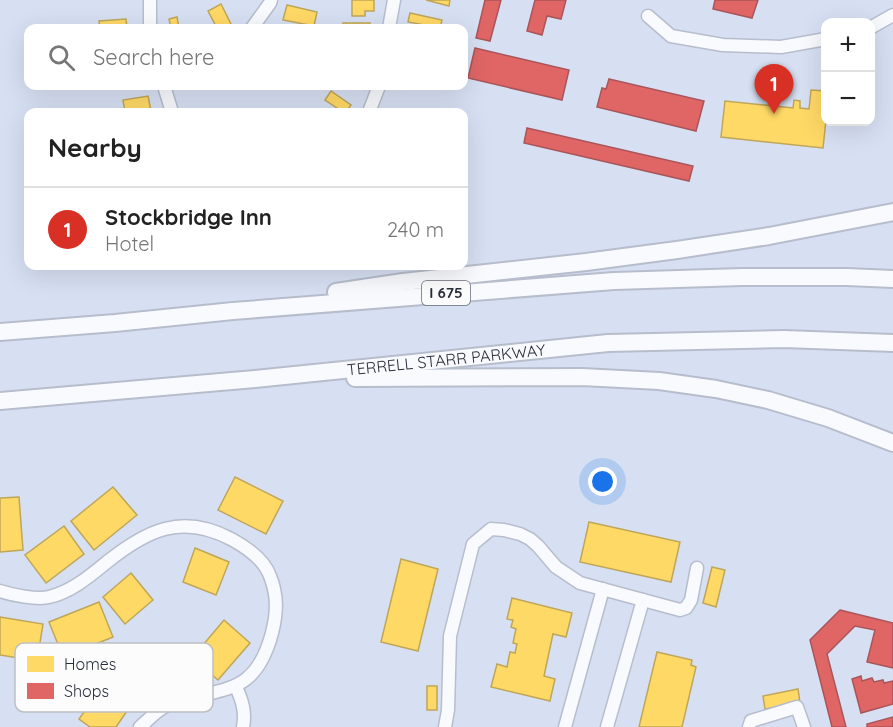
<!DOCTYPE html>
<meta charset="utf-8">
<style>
:root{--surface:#fff;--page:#f6f6f6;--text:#222;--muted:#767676;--line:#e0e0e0;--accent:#d93025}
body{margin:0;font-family:Quicksand,sans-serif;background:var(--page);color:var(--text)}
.controls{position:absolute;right:18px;top:18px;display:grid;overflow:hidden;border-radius:12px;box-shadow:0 6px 24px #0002}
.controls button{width:54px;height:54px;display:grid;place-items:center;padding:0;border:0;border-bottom:2px solid var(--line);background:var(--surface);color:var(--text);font:30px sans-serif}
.you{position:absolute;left:603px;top:482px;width:21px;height:21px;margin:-15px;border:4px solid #fff;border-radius:50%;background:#1a73e8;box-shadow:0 0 0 9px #1a73e833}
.badge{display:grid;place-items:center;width:39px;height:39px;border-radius:50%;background:var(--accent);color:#fff;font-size:20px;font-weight:700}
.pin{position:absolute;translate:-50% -50px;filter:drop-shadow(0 2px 3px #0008)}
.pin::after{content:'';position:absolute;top:32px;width:21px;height:18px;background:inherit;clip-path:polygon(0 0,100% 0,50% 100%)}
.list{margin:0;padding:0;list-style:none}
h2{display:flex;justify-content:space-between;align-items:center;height:78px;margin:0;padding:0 24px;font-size:26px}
h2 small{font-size:20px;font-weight:400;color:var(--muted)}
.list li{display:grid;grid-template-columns:39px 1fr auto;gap:18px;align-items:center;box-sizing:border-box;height:84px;padding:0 24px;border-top:2px solid var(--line)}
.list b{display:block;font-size:22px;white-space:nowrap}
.list p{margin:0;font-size:20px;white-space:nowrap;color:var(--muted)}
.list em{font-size:20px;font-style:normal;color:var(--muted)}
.icon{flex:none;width:33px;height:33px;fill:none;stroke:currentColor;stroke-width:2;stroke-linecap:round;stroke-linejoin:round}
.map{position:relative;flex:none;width:893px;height:727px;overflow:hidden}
.search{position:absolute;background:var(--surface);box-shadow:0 6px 24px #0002;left:24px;top:24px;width:444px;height:66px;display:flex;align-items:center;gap:15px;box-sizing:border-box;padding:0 21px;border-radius:12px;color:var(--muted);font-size:22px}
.panel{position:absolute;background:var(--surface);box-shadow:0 6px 24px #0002;left:24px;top:108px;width:444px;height:162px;border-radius:12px}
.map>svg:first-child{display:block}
</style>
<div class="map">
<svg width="893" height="727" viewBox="0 0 893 727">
<rect width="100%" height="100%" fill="#d7e0f3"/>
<g fill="#ffd966" stroke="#bfa659" stroke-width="1.5">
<path d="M352,0H374V11H365V16H352Z"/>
<path d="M426,0H450L449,6Z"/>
<path d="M221,4L233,28H217L208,11Z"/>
<path d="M287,5L317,12L314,26L283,20Z"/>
<path d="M410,13L442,20L440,28L408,22Z"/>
<path d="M177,17L179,28H171L169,19Z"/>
<path d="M126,19L127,28H100L99,21Z"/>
<rect x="343" y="23" width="27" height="5"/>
<path d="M811,90L826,91V120L823,148L721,137L725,101L793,108L794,100L800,101V108L809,109Z"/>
<path d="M331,91L351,105L346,112H343L325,100Z"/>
<path d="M148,96L151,111L125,112L123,100Z"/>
<path d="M235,477L283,501L266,534L218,510Z"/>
<path d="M113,487L137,515L94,550L71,521Z"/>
<path d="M19,497L23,550L0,552V498Z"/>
<path d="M589,522L680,542L671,582L580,562Z"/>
<path d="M64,526L84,554L46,583L25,555Z"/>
<path d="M195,548L229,562L216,595L183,582Z"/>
<path d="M401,559L438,569L418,651L381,642Z"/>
<path d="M712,567L725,570L716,607L703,603Z"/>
<path d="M131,573L153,600L125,624L103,597Z"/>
<path d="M512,598L572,613L566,637L553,634L544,676L555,679L550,701L491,687L497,664L507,667L510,652L515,653L517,644L513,643L516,629L511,627L513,620L507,619Z"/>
<path d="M99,602L113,637L63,657L49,622Z"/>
<path d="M0,617L43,624L37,661L0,655Z"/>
<path d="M224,620L250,643L218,680L192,658Z"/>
<path d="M657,652L692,660L691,665L696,667L682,727H639Z"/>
<path d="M108,678L136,698L116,727H90L79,719Z"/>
<rect x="427" y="686" width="10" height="24"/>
<path d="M798,689L800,703L765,709L763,696Z"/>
</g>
<g fill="#e06666" stroke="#a95559" stroke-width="1.5">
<path d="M485,0H501L490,41L476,38Z"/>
<path d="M535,0H566L561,19L547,16L542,35L527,31Z"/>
<path d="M715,0H758L752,18L713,9Z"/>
<path d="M475,48L569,70L562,100L468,78Z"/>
<path d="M609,79L704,101L696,131L597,107L602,88L606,89Z"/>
<path d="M527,128L693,166L689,181L524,143Z"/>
<path d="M840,610L893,623V668L867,662L875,630L855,626L827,654L846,727H832L810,640Z"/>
<path d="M861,676L862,681L872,678L874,682L883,680L884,683L893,681V704L861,713L852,679Z"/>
<path d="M893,717V727H867V724Z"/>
</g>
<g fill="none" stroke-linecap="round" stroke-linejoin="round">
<g stroke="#b7bdcc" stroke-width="15">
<g id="minor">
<path d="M150,0V28"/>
<path d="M648,16L671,36L723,45L781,47L826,39"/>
<path d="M252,28L270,3L271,0"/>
<path d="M389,28L394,0"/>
<path d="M870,28L893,15"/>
<path d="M164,86L172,112"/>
<path d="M369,112L379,86"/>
<path d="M0,591C12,595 37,600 49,597C71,592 90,576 107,562C147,530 182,513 231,539C246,547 264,560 270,576C278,596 277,613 272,633C254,700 220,685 168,705C158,709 148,720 140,727"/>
<path d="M236,687C242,700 246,712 243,727"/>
<path d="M445,727L448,710L450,636L473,544L491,529L504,530L520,534L530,539L538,546L556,567L580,583L680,610L686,608L691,600L697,568"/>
<path d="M565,727L603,589"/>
<path d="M607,727L643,600"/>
<path d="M749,727L751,721L797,707L804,727"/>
</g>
</g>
<g stroke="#b7bdcc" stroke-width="20">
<g id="highway">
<path d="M336,292L403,282L586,262L677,250L769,236L893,212"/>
<path d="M0,332L115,323L233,311L614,281L742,277H847L893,279"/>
<path d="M355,378L582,377L659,381L716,389L768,400L828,418L893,443"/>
<path id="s1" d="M0,401L255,379L608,343L784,339L893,343"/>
</g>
</g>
<use href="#minor" stroke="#f9fafd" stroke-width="12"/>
<use href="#highway" stroke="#f9fafd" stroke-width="16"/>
</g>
<g text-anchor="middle" stroke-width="6" stroke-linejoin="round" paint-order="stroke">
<rect fill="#fcfcfc" stroke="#686c76" stroke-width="1.5" x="422" y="281" width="48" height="24" rx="4.5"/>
<g font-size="15" font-weight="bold" fill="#292e3c">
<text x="446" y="298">I 675</text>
</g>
<g font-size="16" fill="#292e3c" stroke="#fcfcfc">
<text dy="6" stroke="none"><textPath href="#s1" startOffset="448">TERRELL STARR PARKWAY</textPath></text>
</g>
</g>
<rect x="15" y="643" width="198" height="69" rx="9" fill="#fcfcfc" stroke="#bdbec2" stroke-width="1.5"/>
<rect x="27" y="656" width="27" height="16" fill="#ffd966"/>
<rect x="27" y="683" width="27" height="16" fill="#e06666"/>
<g font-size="16" fill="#292e3c">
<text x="64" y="670">Homes</text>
<text x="64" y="697">Shops</text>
</g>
</svg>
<div class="controls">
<button>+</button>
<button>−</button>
</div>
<div class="you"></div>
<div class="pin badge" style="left:774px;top:114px">1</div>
<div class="search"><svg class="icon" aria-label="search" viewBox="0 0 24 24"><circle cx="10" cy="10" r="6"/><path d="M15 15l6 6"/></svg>Search here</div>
<section class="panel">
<h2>Nearby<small></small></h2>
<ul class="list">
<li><span class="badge">1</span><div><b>Stockbridge Inn</b><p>Hotel</p></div><em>240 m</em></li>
</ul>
</section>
</div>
